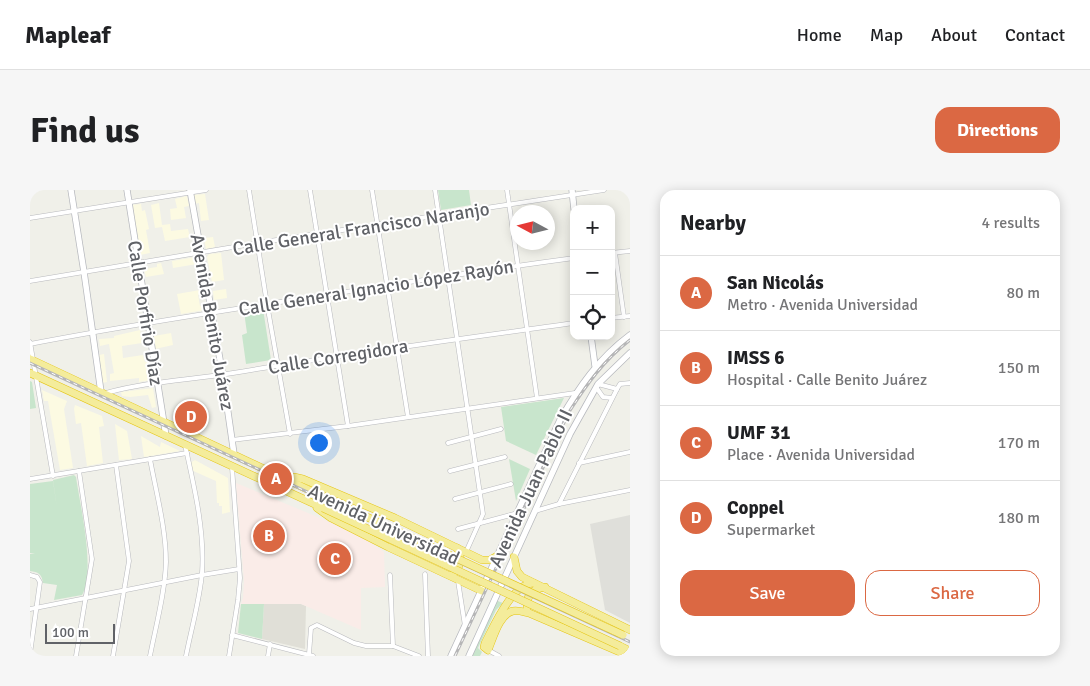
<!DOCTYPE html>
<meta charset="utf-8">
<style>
:root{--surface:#fff;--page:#f6f6f6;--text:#202124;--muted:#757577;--line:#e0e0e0;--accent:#db6843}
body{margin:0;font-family:Signika,sans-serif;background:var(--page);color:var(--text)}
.controls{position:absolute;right:15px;top:15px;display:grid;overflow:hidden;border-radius:10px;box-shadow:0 2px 12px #0003}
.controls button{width:45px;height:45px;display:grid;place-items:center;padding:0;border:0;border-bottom:1px solid var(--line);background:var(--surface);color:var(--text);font:25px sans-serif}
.compass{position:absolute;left:480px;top:15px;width:45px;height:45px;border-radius:50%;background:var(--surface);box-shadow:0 2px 12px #0003;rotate:277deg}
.scale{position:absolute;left:15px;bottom:12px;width:70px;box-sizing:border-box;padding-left:5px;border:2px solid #606267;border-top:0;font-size:14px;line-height:18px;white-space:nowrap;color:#606267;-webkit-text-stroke:4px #fff;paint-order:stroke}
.you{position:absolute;left:288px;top:252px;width:18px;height:18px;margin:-12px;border:4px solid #fff;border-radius:50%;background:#1a73e8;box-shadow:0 0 0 8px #1a73e833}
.badge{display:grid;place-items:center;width:32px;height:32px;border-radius:50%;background:var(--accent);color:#fff;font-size:16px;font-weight:700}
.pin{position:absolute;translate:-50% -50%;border:2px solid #fff;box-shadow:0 1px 5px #0006}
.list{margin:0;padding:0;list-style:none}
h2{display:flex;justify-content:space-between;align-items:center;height:65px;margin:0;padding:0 20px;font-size:21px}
h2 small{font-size:16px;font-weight:400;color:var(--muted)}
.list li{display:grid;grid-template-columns:32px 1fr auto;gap:15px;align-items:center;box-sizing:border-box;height:75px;padding:0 20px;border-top:1px solid var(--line)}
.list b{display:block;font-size:19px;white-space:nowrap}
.list p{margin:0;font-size:16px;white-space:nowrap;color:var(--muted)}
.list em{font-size:16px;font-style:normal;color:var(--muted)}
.actions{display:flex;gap:10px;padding:15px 20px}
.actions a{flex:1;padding:11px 0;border:1px solid var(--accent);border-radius:15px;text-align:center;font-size:18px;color:var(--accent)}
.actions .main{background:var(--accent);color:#fff}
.icon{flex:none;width:28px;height:28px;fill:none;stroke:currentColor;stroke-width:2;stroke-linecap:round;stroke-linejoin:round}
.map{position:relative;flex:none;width:600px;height:466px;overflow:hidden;border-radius:15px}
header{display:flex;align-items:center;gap:30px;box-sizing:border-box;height:70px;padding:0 25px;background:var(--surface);border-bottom:1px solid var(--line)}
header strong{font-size:24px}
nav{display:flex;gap:28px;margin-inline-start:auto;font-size:18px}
.intro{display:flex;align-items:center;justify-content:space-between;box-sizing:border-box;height:120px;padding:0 30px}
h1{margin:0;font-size:35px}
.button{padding:12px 22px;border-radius:15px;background:var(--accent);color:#fff;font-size:18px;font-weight:700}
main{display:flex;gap:30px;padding:0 30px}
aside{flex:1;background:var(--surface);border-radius:15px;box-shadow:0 2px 12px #0003}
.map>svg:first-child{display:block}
</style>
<header>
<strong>Mapleaf</strong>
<nav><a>Home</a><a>Map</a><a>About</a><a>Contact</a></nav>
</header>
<div class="intro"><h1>Find us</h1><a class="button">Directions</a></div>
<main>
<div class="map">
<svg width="600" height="466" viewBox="0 0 600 466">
<rect width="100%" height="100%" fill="#f0f0e9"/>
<g fill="#fcfae2">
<path d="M175,4L179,30L171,31L169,13L164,14L163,5Z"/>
<path d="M157,6L159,16L154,17L156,28L141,30L140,19L147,18L145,9Z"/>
<path d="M129,13L132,35L140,34L141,41L158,39L160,47L135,51L132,37L125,38L121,15Z"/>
<path d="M111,14L112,21L115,20L119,39L116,40L120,63L110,65L107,42L105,41L104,26H102L100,15Z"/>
<path d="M183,47L185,57L176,59L174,48Z"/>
<path d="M191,63L194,90L182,92L177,67L179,64Z"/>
<path d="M166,67L167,74L143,78L142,71Z"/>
<path d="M131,73L134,84L116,87L114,79L127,77V74Z"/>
<path d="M196,99L197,108L184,110L183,101Z"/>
<path d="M170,100L171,104L168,105L170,116L174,115L175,120L151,124L147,104Z"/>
<path d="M110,140L112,153L92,156L93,168L113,165L115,172H119L122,190L109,192V188L80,191V184L84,183L79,154L70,156L69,149L84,148V146Z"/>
<path d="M141,143L143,155L125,159L124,146Z"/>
<path d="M74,164L77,192L72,193L69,165Z"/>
<path d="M123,198L126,217L122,218L118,205L100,207L92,206L91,202Z"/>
<path d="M12,200L37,211L34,219L43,278L30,280L18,211H14Z"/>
<path d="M45,215L72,226L74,236L69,237L73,273L57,276L51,233L46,234L44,219Z"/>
<path d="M85,234L97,241L102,269L89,270Z"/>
<path d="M111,246L130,257L131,252L150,261L114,267Z"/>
<path d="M165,270L198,288L200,322L192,324V316H189V313H187L186,291L161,280L160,273Z"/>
</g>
<path fill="#dfdfda" d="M600,325V433L575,420L560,334Z"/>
<path fill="#e0dfd7" d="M234,414H271L276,416L275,459L232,449Z"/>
<path fill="#faece8" d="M206,293L302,333L337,350L354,362L355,397L331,398V440L271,414H211L213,408L214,391Z"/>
<g fill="#c8e5cc">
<path d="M408,0H439L441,15L411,20Z"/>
<path d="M233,119L241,170L216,174L212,145L217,143L214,122Z"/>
<path d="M0,191L2,192L6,218L0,219Z"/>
<path d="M534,208L506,265L476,251L471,217Z"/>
<path d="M479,269L500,279L486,311Z"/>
<path d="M44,285L46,287C50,314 66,383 52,405L24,410L27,395L13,393C12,384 8,382 0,381V364L5,363H0V294L23,291L27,318L23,290Z"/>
<path d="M465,410L473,413L466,420L448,458L452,462L450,466H440Z"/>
<path d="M211,414H234L232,449L208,443Z"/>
</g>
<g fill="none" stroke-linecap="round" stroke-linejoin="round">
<g stroke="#b8b9bd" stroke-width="5">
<g id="street">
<path d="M219,0L237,114L260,244"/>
<path d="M280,0L318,236"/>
<path d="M342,0L378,227"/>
<path d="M405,0L453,324L436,362"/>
<path d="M477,0L507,208"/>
<path d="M0,28L176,0"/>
<path d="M581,63L600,61"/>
<path d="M585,63L594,127"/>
<path d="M0,91L227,53L574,0"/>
<path d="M581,128L600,126"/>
<path d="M0,152L23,286"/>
<path d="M0,154C98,135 197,120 296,105C379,92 461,79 544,68"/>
<path d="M568,194L587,199"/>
<path d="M566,197L573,207L582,208"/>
<path d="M76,203C118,191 161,190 203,183C316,164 430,149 544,133"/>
<path d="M202,250L318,236L545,203"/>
<path d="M418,253L471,239"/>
<path d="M155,255C164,296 175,341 172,383C170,409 161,440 156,466"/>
<path d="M120,269C126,302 136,338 136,372C135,403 126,435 120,466"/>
<path d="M549,273L600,262"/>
<path d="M420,281L475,267"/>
<path d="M0,289L157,263"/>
<path d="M425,309L481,294"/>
<path d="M529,314L587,199L590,194L600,193"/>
<path d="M505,321L529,314L600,300"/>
<path d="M428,339L488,323"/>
<path d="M395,384L398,466"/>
<path d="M0,385L7,387L10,392L0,464"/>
<path d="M360,385L363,456"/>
<path d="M428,391L435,436"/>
<path d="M0,419L172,385L209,379"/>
<path d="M202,445L283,466"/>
<path d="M458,460L469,466"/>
<path d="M279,464L281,438L287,435L324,453L336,456H363L389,466"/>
<path d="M46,466L62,369L49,281"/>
<path d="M83,466L99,371L86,275"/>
<path d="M199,466L208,410L210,388L202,277"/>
<path d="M238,466L240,454"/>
</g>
</g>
<g stroke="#b7b9be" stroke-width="7">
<g id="secondary">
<path d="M41,0L54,82L71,202"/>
<path d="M97,0L136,246"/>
<path d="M160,0L192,181L204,264"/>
<path d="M542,0L544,19"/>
<path d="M561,146L565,176"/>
<path d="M421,466L530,230C549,197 569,168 600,145"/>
<path d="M439,466L540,244L568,194L600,163"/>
</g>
</g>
<g stroke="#e5c514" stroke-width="8">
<g id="highway">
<path d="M0,169L298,309"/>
<path d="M0,183L293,318"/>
<path d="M256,289L264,287L273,289L365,328L452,370H460L467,366"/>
<path d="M287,318L301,328L358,357L452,401"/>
<path d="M484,367L487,381L492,387L600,440"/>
<path d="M423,384C431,376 433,368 427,358"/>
<path d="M497,418C496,406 502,399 515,397"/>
<path d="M590,456L600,461"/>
<path d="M458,460C463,449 469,424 483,421C488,420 494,422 499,423L599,466"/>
<path d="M458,460L454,457L455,453C464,436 482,394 503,393"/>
</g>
</g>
<use href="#street" stroke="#fff" stroke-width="4"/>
<use href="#secondary" stroke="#fff" stroke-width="5.5"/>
<use href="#highway" stroke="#f4ec9b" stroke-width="7"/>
<g stroke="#b6b6b7" stroke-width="3">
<g id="rail">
<path d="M0,173L600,452"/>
<path d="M425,466L539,222C557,194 574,170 600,150"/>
</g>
</g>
<use href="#rail" stroke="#fff" stroke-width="1" stroke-dasharray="4" stroke-linecap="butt"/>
<g stroke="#e5c514" stroke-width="8" stroke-linecap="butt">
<g id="highway-bridge">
<path d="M298,309L593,445"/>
<path d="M293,318L590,456"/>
</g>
</g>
<use href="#highway-bridge" stroke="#f4ec9b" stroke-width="7"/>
</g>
<g text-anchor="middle" stroke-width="4" stroke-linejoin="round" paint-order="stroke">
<g font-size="19" fill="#606267" stroke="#fff">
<text transform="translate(331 38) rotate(-9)" y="7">Calle General Francisco Naranjo</text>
<text transform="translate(346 97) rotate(-9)" y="7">Calle General Ignacio López Rayón</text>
<text transform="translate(116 123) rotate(81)" y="7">Calle Porfirio Díaz</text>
<text transform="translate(183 132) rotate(80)" y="7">Avenida Benito Juárez</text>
<text transform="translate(308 166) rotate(-9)" y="7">Calle Corregidora</text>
<text transform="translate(500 298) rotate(-65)" y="7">Avenida Juan Pablo II</text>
<text transform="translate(354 334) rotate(25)" y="7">Avenida Universidad</text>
</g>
</g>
</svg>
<div class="controls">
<button>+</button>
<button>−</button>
<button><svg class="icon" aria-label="locate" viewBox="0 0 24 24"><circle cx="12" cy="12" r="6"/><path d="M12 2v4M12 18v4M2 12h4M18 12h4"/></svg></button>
</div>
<svg class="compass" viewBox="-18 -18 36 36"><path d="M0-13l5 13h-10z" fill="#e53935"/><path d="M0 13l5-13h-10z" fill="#757577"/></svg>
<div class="scale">100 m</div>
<div class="you"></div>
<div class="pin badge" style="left:246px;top:289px">A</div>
<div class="pin badge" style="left:239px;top:346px">B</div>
<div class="pin badge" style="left:305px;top:369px">C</div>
<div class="pin badge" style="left:161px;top:227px">D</div>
</div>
<aside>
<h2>Nearby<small>4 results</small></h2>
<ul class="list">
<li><span class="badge">A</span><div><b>San Nicolás</b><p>Metro · Avenida Universidad</p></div><em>80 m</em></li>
<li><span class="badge">B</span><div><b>IMSS 6</b><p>Hospital · Calle Benito Juárez</p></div><em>150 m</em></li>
<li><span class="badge">C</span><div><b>UMF 31</b><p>Place · Avenida Universidad</p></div><em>170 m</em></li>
<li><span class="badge">D</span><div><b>Coppel</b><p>Supermarket</p></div><em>180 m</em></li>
</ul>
<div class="actions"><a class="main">Save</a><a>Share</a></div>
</aside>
</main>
